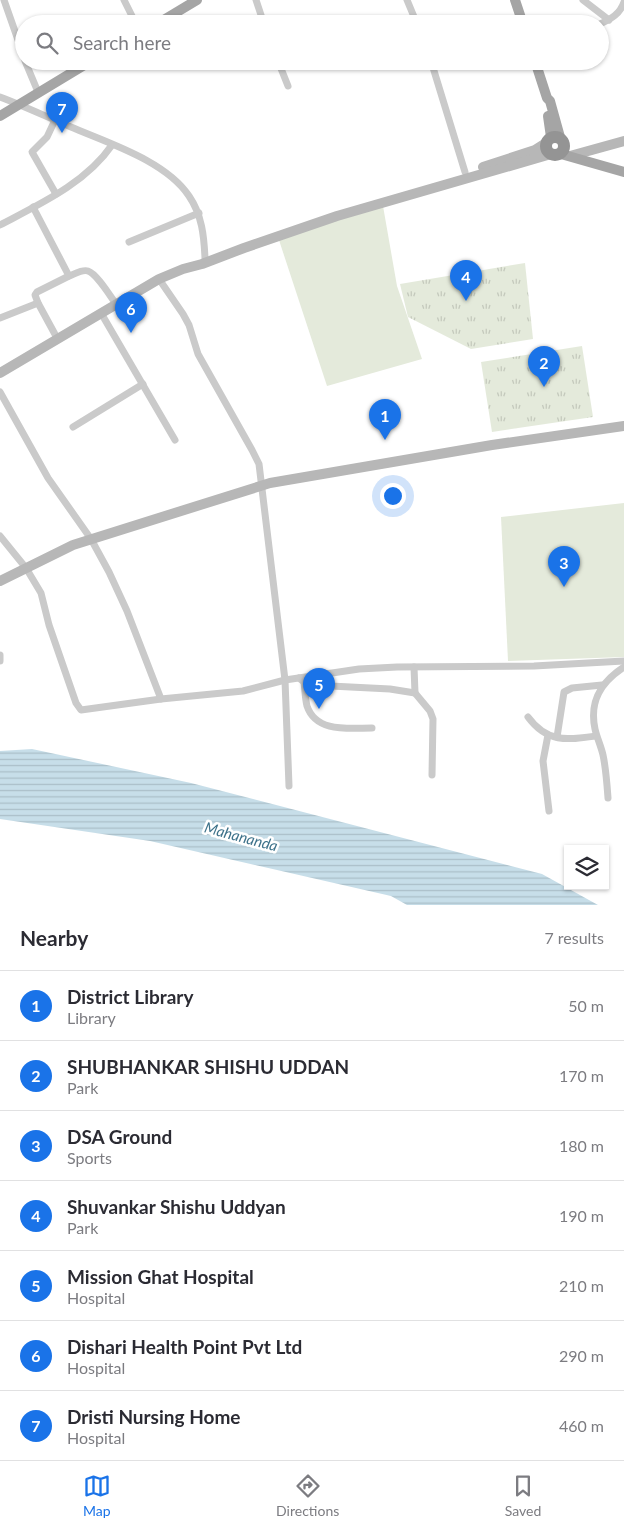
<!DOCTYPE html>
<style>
:root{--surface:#fff;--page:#f7f7f7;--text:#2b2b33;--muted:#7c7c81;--line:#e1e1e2;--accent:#1a73e8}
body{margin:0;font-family:Lato,sans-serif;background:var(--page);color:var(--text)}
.controls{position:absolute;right:15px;bottom:15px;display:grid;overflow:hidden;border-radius:0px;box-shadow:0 1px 4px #0004}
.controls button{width:45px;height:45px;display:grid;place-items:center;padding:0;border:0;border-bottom:1px solid var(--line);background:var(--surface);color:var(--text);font:25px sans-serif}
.you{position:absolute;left:392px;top:495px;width:18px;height:18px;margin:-12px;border:4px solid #fff;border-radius:50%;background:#1a73e8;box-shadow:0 0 0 8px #1a73e833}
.badge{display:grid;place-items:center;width:32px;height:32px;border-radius:50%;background:var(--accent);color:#fff;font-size:16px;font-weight:700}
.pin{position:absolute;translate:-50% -41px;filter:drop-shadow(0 1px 2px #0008)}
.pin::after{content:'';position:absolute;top:26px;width:18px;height:15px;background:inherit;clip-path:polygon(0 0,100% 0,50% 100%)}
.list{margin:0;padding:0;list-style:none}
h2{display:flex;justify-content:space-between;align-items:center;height:65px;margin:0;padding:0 20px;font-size:21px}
h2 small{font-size:16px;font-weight:400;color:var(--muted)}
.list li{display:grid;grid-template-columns:32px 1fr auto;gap:15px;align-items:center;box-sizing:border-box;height:70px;padding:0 20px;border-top:1px solid var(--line)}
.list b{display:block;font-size:19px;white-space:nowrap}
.list p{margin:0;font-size:16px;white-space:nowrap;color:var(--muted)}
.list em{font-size:16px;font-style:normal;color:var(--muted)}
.icon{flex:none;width:28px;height:28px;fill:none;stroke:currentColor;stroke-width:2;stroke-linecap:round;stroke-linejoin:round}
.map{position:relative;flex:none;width:624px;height:905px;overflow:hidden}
.search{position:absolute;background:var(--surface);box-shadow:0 1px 4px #0004;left:15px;right:15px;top:15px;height:55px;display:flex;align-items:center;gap:12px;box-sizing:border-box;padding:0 18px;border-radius:28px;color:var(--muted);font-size:19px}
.sheet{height:555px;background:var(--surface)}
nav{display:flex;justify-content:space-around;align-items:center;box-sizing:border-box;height:70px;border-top:1px solid var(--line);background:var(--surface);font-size:14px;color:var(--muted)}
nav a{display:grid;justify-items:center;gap:2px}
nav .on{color:var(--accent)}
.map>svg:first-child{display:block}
</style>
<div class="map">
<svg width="624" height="905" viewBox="0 0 624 905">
<defs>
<pattern id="grass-tufts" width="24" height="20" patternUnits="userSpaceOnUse" patternTransform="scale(1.25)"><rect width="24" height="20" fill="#e4eadb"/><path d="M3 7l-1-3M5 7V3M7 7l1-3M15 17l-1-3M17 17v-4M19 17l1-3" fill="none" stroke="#c4c9bc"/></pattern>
<pattern id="water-rules" width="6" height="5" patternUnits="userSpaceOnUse" patternTransform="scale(1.25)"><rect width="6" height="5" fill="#c7dee9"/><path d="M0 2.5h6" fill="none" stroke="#abbfc8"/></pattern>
</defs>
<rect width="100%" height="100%" fill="#fff"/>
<g fill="url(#grass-tufts)">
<path d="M525,263L533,339L471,349L408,317L400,284Z"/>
<path d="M582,346L593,417L492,432L481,362Z"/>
</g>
<g fill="#e4eadb">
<path d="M383,206L397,286L422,359L327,386L277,234Z"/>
<path d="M624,503V657L508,661L501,517Z"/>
</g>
<path fill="url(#water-rules)" d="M32,749L191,783L542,874L598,905H407L391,896L150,841L0,819V751Z"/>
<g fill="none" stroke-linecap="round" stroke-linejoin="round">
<g stroke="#cacaca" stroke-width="7">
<path d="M4,0L24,57"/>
<path d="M124,0L136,24"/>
<path d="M256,0L264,24"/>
<path d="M407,0L417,24"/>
<path d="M583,0L609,20"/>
<path d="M600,24C611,19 620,14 624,2"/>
<path d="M25,61L38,92"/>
<path d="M278,61L288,86"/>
<path d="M431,61L465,172"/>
<path d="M0,97C24,106 47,117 71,127C108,143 166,161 189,196C202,215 204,236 205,258"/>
<path d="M55,120L47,137L32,152L56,194"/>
<path d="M33,207L69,276C75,274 82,269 88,271C97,274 110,296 116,304"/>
<path d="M0,225C40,204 86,183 112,145"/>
<path d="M129,242L199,213"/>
<path d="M159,279L183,314L189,325L198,354L252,450L259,464L285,680L289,786"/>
<path d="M101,313L175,440"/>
<path d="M0,318L38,303"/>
<path d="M57,338L38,303L35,295L37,292L69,276"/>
<path d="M0,392L48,478L91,539L109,572L127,611L161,699"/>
<path d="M73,427L143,384"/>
<path d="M0,536L26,568L41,593L49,625L76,703L81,710L161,699L243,691L285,680L359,669L397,667L534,666L624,661"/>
<path d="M0,655V661"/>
<path d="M414,667L415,693L430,711L433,719L432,775"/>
<path d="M299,678L304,682L311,685L390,689L415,693"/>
<path d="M304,682C305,690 305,698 307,706C316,733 349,728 372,728"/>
<path d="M528,717C547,743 567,740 596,736"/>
<path d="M548,735L543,761L549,811"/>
<path d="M557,737L564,692L572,688L602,685"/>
<path d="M608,798C607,784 606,769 603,755C601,746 597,738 595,729C589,701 601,682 624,667"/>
</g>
<g stroke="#b7b7b7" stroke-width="10">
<path d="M570,156L624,141"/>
<path d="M483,167L535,150L546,143"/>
<path d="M0,373L159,279L183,269L202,264L244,248L337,216L551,154"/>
<path d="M0,581L73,545L270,483L492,445L624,426"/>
</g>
<g stroke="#a5a5a5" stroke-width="10">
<path d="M515,0L523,24"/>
<path d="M157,24L197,0"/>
<path d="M535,61L547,98L550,101L560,137"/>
<path d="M0,116L91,61"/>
<path d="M548,116L551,137"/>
<path d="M561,154L624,172"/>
</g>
<circle stroke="#949494" stroke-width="12" cx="555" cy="146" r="9"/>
</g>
<g text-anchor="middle" stroke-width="5" stroke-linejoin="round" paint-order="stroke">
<g font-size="15" font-style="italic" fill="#3f738b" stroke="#fff">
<text transform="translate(241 837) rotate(15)" y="5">Mahananda</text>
</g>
</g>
</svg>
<div class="controls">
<button><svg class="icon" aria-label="layers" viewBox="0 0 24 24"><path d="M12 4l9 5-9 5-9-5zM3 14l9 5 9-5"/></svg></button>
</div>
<div class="you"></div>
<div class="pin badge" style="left:385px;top:440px">1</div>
<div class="pin badge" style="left:544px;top:387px">2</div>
<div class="pin badge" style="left:564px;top:587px">3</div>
<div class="pin badge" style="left:466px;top:301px">4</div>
<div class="pin badge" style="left:319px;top:709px">5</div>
<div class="pin badge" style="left:131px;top:333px">6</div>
<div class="pin badge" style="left:62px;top:133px">7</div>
<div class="search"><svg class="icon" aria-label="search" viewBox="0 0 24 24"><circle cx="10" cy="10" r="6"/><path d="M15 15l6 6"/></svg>Search here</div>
</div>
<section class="sheet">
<h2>Nearby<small>7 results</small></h2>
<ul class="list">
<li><span class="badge">1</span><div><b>District Library</b><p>Library</p></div><em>50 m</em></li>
<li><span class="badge">2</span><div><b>SHUBHANKAR SHISHU UDDAN</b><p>Park</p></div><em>170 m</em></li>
<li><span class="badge">3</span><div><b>DSA Ground</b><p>Sports</p></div><em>180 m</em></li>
<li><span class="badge">4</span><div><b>Shuvankar Shishu Uddyan</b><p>Park</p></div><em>190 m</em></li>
<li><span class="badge">5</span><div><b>Mission Ghat Hospital</b><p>Hospital</p></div><em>210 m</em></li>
<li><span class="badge">6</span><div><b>Dishari Health Point Pvt Ltd</b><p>Hospital</p></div><em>290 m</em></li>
<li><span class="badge">7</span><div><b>Dristi Nursing Home</b><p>Hospital</p></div><em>460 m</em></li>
</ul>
</section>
<nav>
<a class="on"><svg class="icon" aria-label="map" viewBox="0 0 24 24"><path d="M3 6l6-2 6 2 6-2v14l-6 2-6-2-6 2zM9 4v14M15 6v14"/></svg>Map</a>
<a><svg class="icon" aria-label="directions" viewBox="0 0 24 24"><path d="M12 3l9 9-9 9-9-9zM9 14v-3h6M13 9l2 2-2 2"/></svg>Directions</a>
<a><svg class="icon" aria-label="saved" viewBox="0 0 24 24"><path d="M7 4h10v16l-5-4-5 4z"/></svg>Saved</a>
</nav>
